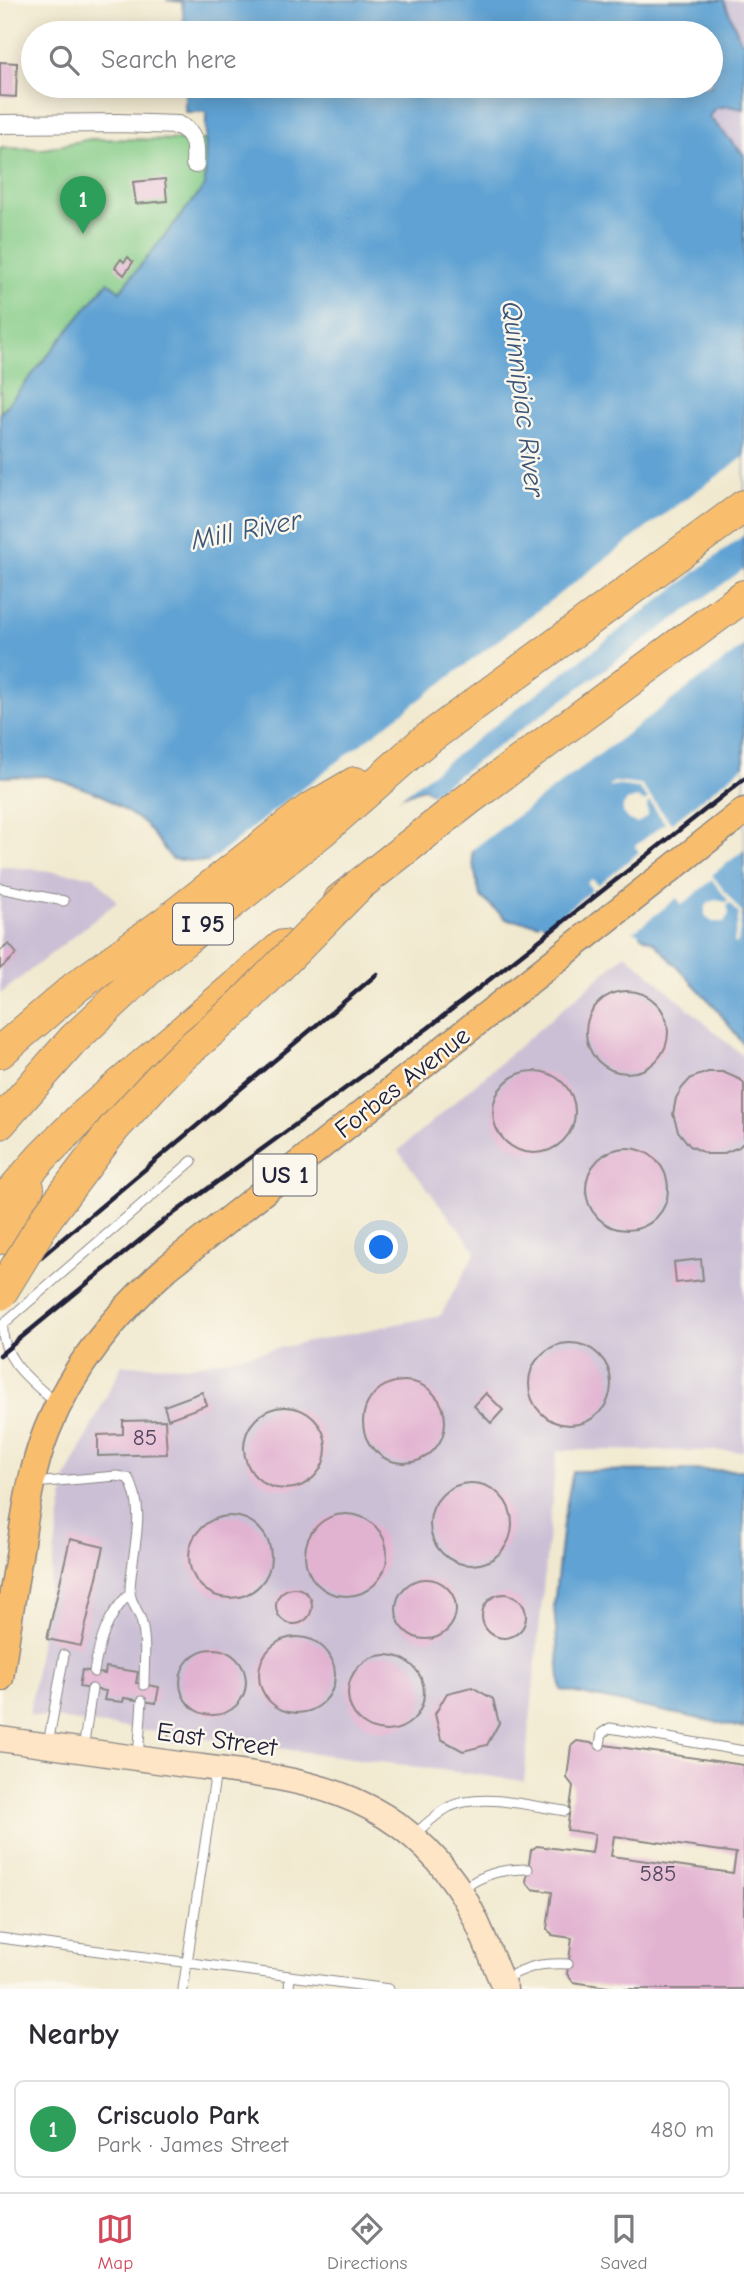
<!DOCTYPE html>
<meta charset="utf-8">
<style>
:root{--surface:#fff;--page:#f2f2f3;--text:#2b2b33;--muted:#7c7c81;--line:#e1e1e2;--accent:#d1495b}
body{margin:0;font-family:"Comic Neue",sans-serif;background:var(--page);color:var(--text)}
.you{position:absolute;left:382px;top:1248px;width:24px;height:24px;margin:-18px;border:5px solid #fff;border-radius:50%;background:#1a73e8;box-shadow:0 0 0 10px #1a73e833}
.badge{display:grid;place-items:center;width:46px;height:46px;border-radius:50%;background:var(--accent);color:#fff;font-size:23px;font-weight:700}
.pin{position:absolute;translate:-50% -58px;filter:drop-shadow(0 2px 4px #0008)}
.pin::after{content:'';position:absolute;top:37px;width:24px;height:21px;background:inherit;clip-path:polygon(0 0,100% 0,50% 100%)}
.list{margin:0;padding:0;list-style:none}
h2{display:flex;justify-content:space-between;align-items:center;height:91px;margin:0;padding:0 28px;font-size:30px}
h2 small{font-size:23px;font-weight:400;color:var(--muted)}
.list li{display:grid;grid-template-columns:46px 1fr auto;gap:21px;align-items:center;box-sizing:border-box;height:98px;margin:0 14px 14px;padding:0 14px;border:2px solid var(--line);border-radius:10px}
.list b{display:block;font-size:26px;white-space:nowrap}
.list p{margin:0;font-size:23px;white-space:nowrap;color:var(--muted)}
.list em{font-size:23px;font-style:normal;color:var(--muted)}
.icon{flex:none;width:38px;height:38px;fill:none;stroke:currentColor;stroke-width:2;stroke-linecap:round;stroke-linejoin:round}
.map{position:relative;flex:none;width:744px;height:1989px;overflow:hidden}
.search{position:absolute;background:var(--surface);box-shadow:0 4px 18px #0003;left:21px;right:21px;top:21px;height:77px;display:flex;align-items:center;gap:18px;box-sizing:border-box;padding:0 24px;border-radius:38px;color:var(--muted);font-size:26px}
.sheet{height:203px;background:var(--surface)}
nav{display:flex;justify-content:space-around;align-items:center;box-sizing:border-box;height:98px;border-top:2px solid var(--line);background:var(--surface);font-size:19px;color:var(--muted)}
nav a{display:grid;justify-items:center;gap:4px}
nav .on{color:var(--accent)}
.map>svg:first-child{display:block}
</style>
<div class="map">
<svg width="744" height="1989" viewBox="0 0 744 1989">
<rect width="100%" height="100%" fill="#fbf7ec"/>
<filter id="ink" filterUnits="userSpaceOnUse"><feTurbulence type="fractalNoise" baseFrequency=".0143" numOctaves="2"/><feDisplacementMap in="SourceGraphic" scale="14" xChannelSelector="R" yChannelSelector="G"/><feConvolveMatrix kernelMatrix="1 2 1 2 8 2 1 2 1" color-interpolation-filters="sRGB"/></filter>
<filter id="wash" filterUnits="userSpaceOnUse"><feTurbulence type="fractalNoise" baseFrequency=".00686" numOctaves="4" result="noise"/><feDisplacementMap in="SourceGraphic" scale="28" xChannelSelector="R" yChannelSelector="G"/><feGaussianBlur stdDeviation="1.57" result="paint"/><feColorMatrix in="noise" values="0 0 0 0 0 0 0 0 0 0 0 0 0 0 0 0 0 1.4 0 .05"/><feComposite in="paint" operator="in"/></filter>
<g filter="url(#wash)">
<rect width="100%" height="100%" fill="#f1e9cf"/>
<g fill="#cbbfd5">
<path d="M724,0H744V44L740,39Z"/>
<path d="M728,106L744,109V155L709,117L715,108Z"/>
<path d="M0,866L94,876L117,902L0,994Z"/>
<path d="M626,954L744,1057V1451L557,1450L524,1781L29,1715L66,1478L122,1365L191,1366L441,1315L476,1251L398,1151Z"/>
</g>
<path fill="#85cc88" stroke="#547762" stroke-width="2" d="M90,139L206,140L205,186L119,292L108,283L0,414V148L44,149Z"/>
<g fill="#5ea2d3" stroke="#406287" stroke-width="2">
<path d="M166,0H724L740,39L744,44V109L728,106L715,108L709,117L744,155V1045L715,1007L654,942L604,919L545,925L506,919L480,896L473,863L471,835L450,803L423,788L226,864L172,859L145,824L100,794L47,776L0,777V414L108,282L120,291L205,186L206,112H185V86H711V33H185L182,2Z"/>
<path d="M744,1470V1728L561,1690L554,1606L563,1523L573,1471Z"/>
</g>
<g fill="#f1e9cf">
<path d="M744,457V535L393,803L227,867L205,865L295,794L673,508Z"/>
<path d="M744,569V646L469,852L468,837L447,806L429,796Z"/>
<path d="M744,766V850L712,875L742,913L738,942L736,944L734,942L739,914L730,903L727,905L729,914L724,922H712L705,915V908L709,902L716,900L726,902L728,900L712,880L682,905L677,898L633,932H637L642,938L640,939L603,922L546,928L536,926L541,923L545,927L592,890L587,883L592,879L598,885L639,852L635,846L665,823L650,802L647,804L648,815L641,821L636,823L627,819L623,812V806L627,801L637,798L645,802L648,799L639,788L614,785L611,787L609,785L614,782L641,785L671,823Z"/>
</g>
<g id="blocks">
<g fill="#e2b3d1" fill-rule="evenodd">
<path d="M0,62L17,63L16,97L0,96Z"/>
<path d="M165,179L167,201L136,204L133,182Z"/>
<path d="M128,257L133,262L124,275L115,267L121,259L124,262Z"/>
<path d="M9,944L17,954L0,969V951Z"/>
<circle cx="627" cy="1032" r="41"/>
<circle cx="534" cy="1112" r="41"/>
<path d="M708,1072H723L741,1080L744,1084V1142L739,1147L722,1154H707L690,1146L678,1131L673,1114L676,1098L682,1088L691,1078Z"/>
<circle cx="627" cy="1189" r="41"/>
<path d="M701,1259L703,1280L676,1283L674,1262Z"/>
<circle cx="570" cy="1384" r="41"/>
<circle cx="404" cy="1422" r="41"/>
<path d="M202,1392L207,1405L168,1419L164,1406Z"/>
<path d="M486,1393L503,1410L491,1423L474,1406Z"/>
<circle cx="285" cy="1448" r="41"/>
<path d="M165,1420L167,1454L98,1456V1435L123,1434V1421Z"/>
<circle cx="471" cy="1524" r="41"/>
<circle cx="346" cy="1555" r="41"/>
<circle cx="230" cy="1557" r="41"/>
<path d="M70,1539L104,1547L81,1646L47,1639Z"/>
<circle cx="426" cy="1609" r="30"/>
<circle cx="294" cy="1606" r="18"/>
<circle cx="504" cy="1616" r="22"/>
<circle cx="297" cy="1675" r="38"/>
<circle cx="213" cy="1682" r="33"/>
<circle cx="386" cy="1693" r="38"/>
<path d="M106,1667L138,1672L136,1683L159,1687L156,1703L124,1698L123,1702L104,1700L106,1691L79,1687L82,1670L105,1674Z"/>
<path d="M472,1687L493,1699L499,1723L487,1745L463,1751L441,1739L435,1714L447,1693Z"/>
<path d="M169,1730L191,1733L189,1743L168,1741Z"/>
<path d="M577,1741L744,1765V1989H621L573,1982L567,1974L572,1938L552,1935L547,1929L552,1892L532,1889L526,1882L531,1850L537,1846L592,1853L595,1834L567,1830L573,1786L567,1778L571,1746ZM614,1836L736,1853L733,1873L611,1856Z"/>
</g>
</g>
</g>
<g filter="url(#ink)">
<use href="#blocks" fill-opacity="0" stroke="#8a8685" stroke-width="2"/>
<g fill="none" stroke-linecap="round" stroke-linejoin="round">
<g stroke="#8a8685" stroke-width="11">
<g id="service">
<path d="M0,888L64,901"/>
<path d="M57,1404C33,1382 0,1360 3,1324L192,1161"/>
<path d="M33,1483L117,1476L128,1478C148,1509 131,1555 130,1590C129,1600 138,1610 141,1620C147,1640 144,1664 144,1685"/>
<path d="M94,1672C99,1642 107,1616 129,1594"/>
<path d="M48,1744L64,1655"/>
<path d="M600,1745L602,1733L610,1728L744,1751"/>
<path d="M83,1750L92,1689"/>
<path d="M138,1758L142,1701"/>
<path d="M414,1835C425,1825 436,1814 449,1807C481,1792 531,1806 565,1811"/>
<path d="M461,1890C483,1874 501,1869 528,1869"/>
<path d="M0,1938L389,1989"/>
<path d="M503,1980C527,1966 540,1963 568,1964"/>
<path d="M183,1989L216,1771"/>
<path d="M289,1989L290,1976"/>
</g>
</g>
<g stroke="#8a8685" stroke-width="20">
<path id="minor" d="M0,124L119,123L178,125C196,133 196,146 195,164"/>
</g>
<g stroke="#8a8685" stroke-width="27">
<path id="secondary" d="M0,1739C60,1747 119,1756 179,1764C284,1778 378,1782 449,1875C475,1908 488,1951 505,1989"/>
</g>
<g stroke="#8a8685" stroke-width="29">
<path id="primary" d="M0,1678C6,1637 12,1596 19,1556C25,1514 31,1470 47,1430C72,1368 117,1312 167,1268L744,811"/>
</g>
<g stroke="#8a8685" stroke-width="34">
<g id="motorway">
<path d="M340,900L469,799L744,596"/>
<path d="M0,1052L76,987L162,925L307,811L355,783"/>
<path d="M0,1123L73,1040L153,965L322,831L422,743L744,506"/>
<path d="M0,1205L42,1157L81,1118L283,946"/>
<path d="M0,1238L15,1218L28,1188"/>
</g>
</g>
<use href="#service" stroke="#fff" stroke-width="9"/>
<use href="#minor" stroke="#fff" stroke-width="18"/>
<use href="#secondary" stroke="#fde5c5" stroke-width="24"/>
<use href="#primary" stroke="#f9be6d" stroke-width="26"/>
<use href="#motorway" stroke="#f9be6d" stroke-width="32"/>
<g stroke="#22223b" stroke-width="4.5">
<path d="M0,1289L41,1257L377,974"/>
<path d="M0,1355L162,1222L428,1028L744,779"/>
</g>
<g stroke="#8a8685" stroke-width="34" stroke-linecap="butt">
<path id="motorway-bridge" d="M0,1294L47,1217L114,1128L161,1077L184,1054L238,1008L361,883"/>
</g>
<use href="#motorway-bridge" stroke="#f9be6d" stroke-width="32"/>
</g>
</g>
<g text-anchor="middle" stroke-width="5" stroke-linejoin="round" paint-order="stroke">
<g font-size="23" fill="#524660">
<text x="145" y="1445">85</text>
<text x="658" y="1881">585</text>
</g>
<g fill="#fbf7ec" stroke="#636270" stroke-width="2">
<rect x="173" y="903.5" width="60" height="41" rx="5"/>
<rect x="253.5" y="1154.5" width="63" height="41" rx="5"/>
</g>
<g font-size="24" font-weight="bold" fill="#22223b">
<text x="203" y="932">I 95</text>
<text x="285" y="1183">US 1</text>
</g>
<g font-size="26" fill="#22223b" stroke="#fbf7ec">
<text transform="translate(402 1082) rotate(-38)" y="9">Forbes Avenue</text>
<text transform="translate(217 1739) rotate(8)" y="9">East Street</text>
</g>
<g font-size="28" font-style="italic" fill="#3a5578" stroke="#fbf7ec">
<text transform="translate(524 399) rotate(83)" y="10">Quinnipiac River</text>
<text transform="translate(246 529) rotate(-11)" y="10">Mill River</text>
</g>
</g>
</svg>
<div class="you"></div>
<div class="pin badge" style="left:83px;top:234px;background:#2e9e5b">1</div>
<div class="search"><svg class="icon" aria-label="search" viewBox="0 0 24 24"><circle cx="10" cy="10" r="6"/><path d="M15 15l6 6"/></svg>Search here</div>
</div>
<section class="sheet">
<h2>Nearby<small></small></h2>
<ul class="list">
<li><span class="badge" style="background:#2e9e5b">1</span><div><b>Criscuolo Park</b><p>Park · James Street</p></div><em>480 m</em></li>
</ul>
</section>
<nav>
<a class="on"><svg class="icon" aria-label="map" viewBox="0 0 24 24"><path d="M3 6l6-2 6 2 6-2v14l-6 2-6-2-6 2zM9 4v14M15 6v14"/></svg>Map</a>
<a><svg class="icon" aria-label="directions" viewBox="0 0 24 24"><path d="M12 3l9 9-9 9-9-9zM9 14v-3h6M13 9l2 2-2 2"/></svg>Directions</a>
<a><svg class="icon" aria-label="saved" viewBox="0 0 24 24"><path d="M7 4h10v16l-5-4-5 4z"/></svg>Saved</a>
</nav>
